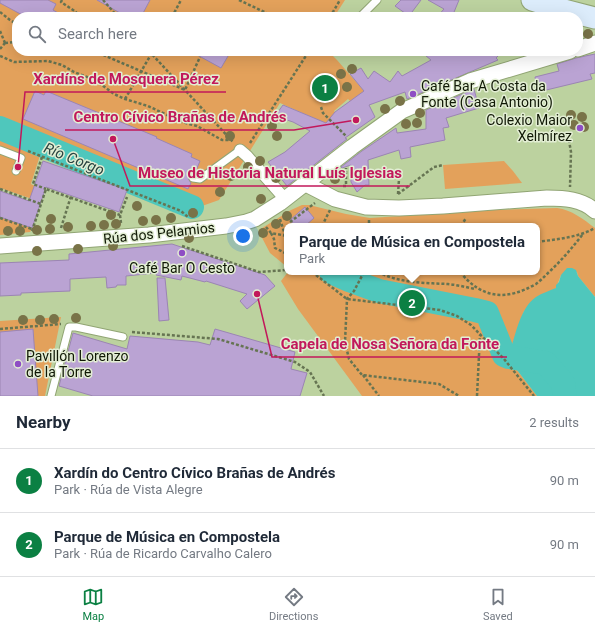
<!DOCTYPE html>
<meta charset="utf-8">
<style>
:root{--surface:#fff;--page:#f2f2f3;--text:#1f2937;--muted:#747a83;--line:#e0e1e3;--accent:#0b8043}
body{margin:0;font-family:Roboto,sans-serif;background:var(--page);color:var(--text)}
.you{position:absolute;left:243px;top:236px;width:14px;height:14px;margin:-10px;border:3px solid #fff;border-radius:50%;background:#1a73e8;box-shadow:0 0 0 6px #1a73e833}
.badge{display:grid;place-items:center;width:26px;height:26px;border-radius:50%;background:var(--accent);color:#fff;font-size:13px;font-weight:700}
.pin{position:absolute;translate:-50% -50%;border:2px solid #fff;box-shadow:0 1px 4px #0006}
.popup{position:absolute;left:284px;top:223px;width:256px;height:52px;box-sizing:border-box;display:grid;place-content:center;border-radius:8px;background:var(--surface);filter:drop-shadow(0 1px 3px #0005);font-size:13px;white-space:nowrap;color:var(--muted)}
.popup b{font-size:15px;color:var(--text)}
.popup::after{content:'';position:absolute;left:50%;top:100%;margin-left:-8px;border:8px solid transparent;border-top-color:var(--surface)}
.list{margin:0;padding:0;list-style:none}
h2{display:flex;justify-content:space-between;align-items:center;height:52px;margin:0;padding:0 16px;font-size:17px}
h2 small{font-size:13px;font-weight:400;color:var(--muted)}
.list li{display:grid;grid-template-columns:26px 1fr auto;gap:12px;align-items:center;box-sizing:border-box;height:64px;padding:0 16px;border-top:1px solid var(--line)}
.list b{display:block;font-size:15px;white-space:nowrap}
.list p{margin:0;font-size:13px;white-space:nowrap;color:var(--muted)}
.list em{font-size:13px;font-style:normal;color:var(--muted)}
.icon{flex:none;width:22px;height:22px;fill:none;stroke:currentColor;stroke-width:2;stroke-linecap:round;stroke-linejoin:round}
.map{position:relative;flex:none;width:595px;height:396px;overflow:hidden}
.search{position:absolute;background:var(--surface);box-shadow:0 4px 16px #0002;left:12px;right:12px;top:12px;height:44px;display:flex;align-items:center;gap:10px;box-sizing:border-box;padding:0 14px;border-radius:16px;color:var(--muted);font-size:15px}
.sheet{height:180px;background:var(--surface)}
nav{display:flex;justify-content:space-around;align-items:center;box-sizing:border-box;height:56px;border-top:1px solid var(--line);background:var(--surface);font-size:11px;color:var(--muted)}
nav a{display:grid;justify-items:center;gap:2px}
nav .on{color:var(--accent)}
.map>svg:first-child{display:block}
</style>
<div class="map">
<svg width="595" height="396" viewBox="0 0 595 396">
<rect width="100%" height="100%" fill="#bcd29f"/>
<g fill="#e3a15b">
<path d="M0,0H345L334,17H17V51H328L337,60L365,92L352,103L348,99L334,111L346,124L338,132L322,122L280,103L219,200L202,206L91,161L0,122Z"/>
<path d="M0,131L42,149L31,184L43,190L38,201L0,188Z"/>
<path d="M504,161L513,171L522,183L445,189L443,165Z"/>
<path d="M302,205H309L346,214L370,218L494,210L557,208C572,210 583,219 595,228V297L578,276L577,272L561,275L556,288L524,311L510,351V361L537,396H362L298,309L281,281L288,272H537V226H287V267L270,253L259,232V230L291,210Z"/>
<path d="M0,217L32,228L30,232L0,235Z"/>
<path d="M61,317L45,396H0V321Z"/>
</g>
<path fill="#4fc7bc" d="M567,268H572L576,270L578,276L595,297V396H537L510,361L509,357L510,351C516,334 520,308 536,297C542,293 549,291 556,288V285L559,282L561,275Z"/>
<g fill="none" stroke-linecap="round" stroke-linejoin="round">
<g stroke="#4fc7bc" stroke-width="24">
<path d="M0,128L192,207"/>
<path d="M331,272L349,280L379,291L475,310L487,313L504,355L509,357L546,363L563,383L565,396"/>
</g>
</g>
<g fill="#baa3d3" stroke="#9b85b3">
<path d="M0,0H48L56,4L53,10L65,17H26L0,3Z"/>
<path d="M97,0H150L141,17H127Z"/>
<path d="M401,0H421L409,16L395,6Z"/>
<path d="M428,0H459L452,17H437L444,9Z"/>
<path d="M190,51H231L221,68Z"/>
<path d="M420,51H503L496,58L498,60L407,99L405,92L369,105L375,117L345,138L347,139L287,186L268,162L285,152L310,131L293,122L275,116L283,105L326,123L335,112L364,91L350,74L361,68L368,79L374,71L390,82L398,71L402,76L431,60Z"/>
<path d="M595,54V73L590,74L592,79L538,92L535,77L559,71L557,64L576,58Z"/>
<path d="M474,89L479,108L446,118L449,127L443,128L445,140L410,147L411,157L401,159L399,150L368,160L369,185H365L357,192L351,182V165L342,168L341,167L362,151L396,128L397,133L426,129V110Z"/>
<path d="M35,91L44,95L46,91L157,137L156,138L192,154L191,157L200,161L195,173L191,174L188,177L189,180L191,183L188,189L23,119Z"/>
<path d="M43,161L127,190L119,212L46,187L32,228L0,217V191L29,201Z"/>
<path d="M305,207L314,218L305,226H295L290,220Z"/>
<path d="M172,244L265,275L275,286L247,309L240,301L247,294L206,281L205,282L182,276L181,280L156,275V273L126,276V285H117L116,287L107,288L106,277L70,279V291L21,293V295L0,296V263L69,260V254Z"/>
<path d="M157,278H165L169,320L159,321Z"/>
<path d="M33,329L38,396H0V332Z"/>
<path d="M215,329L295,352L291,369L307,373L300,396H93L59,386L73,333L127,349L130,336L198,342L210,345Z"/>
</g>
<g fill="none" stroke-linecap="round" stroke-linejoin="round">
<g stroke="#91a574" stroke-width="9">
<g id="service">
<path d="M361,16L377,0"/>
<path d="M0,150L21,158L16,171"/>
<path d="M193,178L200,179L240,150"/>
<path d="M51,396L69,327H76L123,337"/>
</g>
</g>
<g stroke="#91a574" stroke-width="13">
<path id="pedestrian" d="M240,150L247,156L285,199"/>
</g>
<g stroke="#91a574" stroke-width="17">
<g id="minor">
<path d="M578,49L595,43"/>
<path d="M306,184L335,199L366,207L399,208L443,206L547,198C564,198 582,199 595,211"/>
<path d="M0,246L149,235L226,226L246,222L255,219L280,203L352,147L402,111L470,81L570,51"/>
</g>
</g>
<g stroke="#91a574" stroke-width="23">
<path id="secondary" d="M532,0L564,10L595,18"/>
</g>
<g stroke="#667452" stroke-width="2.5" stroke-dasharray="3 2" stroke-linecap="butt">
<path d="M62,0L61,2L76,12L73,17"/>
<path d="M103,0L118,17"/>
<path d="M239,0L275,17"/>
<path d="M0,12L10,20L17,24"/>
<path d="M172,17L181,0"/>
<path d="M330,17L340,0"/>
<path d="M0,31L5,43"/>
<path d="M5,43L17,42"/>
<path d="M0,49L5,43"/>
<path d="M94,51L185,90L200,57"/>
<path d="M149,51L233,142"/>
<path d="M0,56L14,62L48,61L62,65L74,72L95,80L114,94L125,99L148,106L182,122L197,126L222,140H230"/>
<path d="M125,99L153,51"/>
<path d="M321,107L323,113L346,136"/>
<path d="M568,135L571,152L570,187"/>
<path d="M250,143L309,51"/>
<path d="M28,151L181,211L188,217"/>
<path d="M42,157L33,184L46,189"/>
<path d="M343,186H346V168"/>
<path d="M0,189L41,204"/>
<path d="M398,194L434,167L443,165"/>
<path d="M398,194L399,179"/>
<path d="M0,218L32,229"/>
<path d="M280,219L285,235"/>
<path d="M369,220V226"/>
<path d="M121,223L120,215L127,197"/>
<path d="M293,226L290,222L315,203"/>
<path d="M322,226L330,210"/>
<path d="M461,226L466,218"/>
<path d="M266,227L271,233L287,236"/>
<path d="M61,228L71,196"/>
<path d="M32,231L46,189L120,215"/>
<path d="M271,233L274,239L275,248L287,254"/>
<path d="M537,242C557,239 577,238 595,228"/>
<path d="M182,246L259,272L287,270"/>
<path d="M312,272L347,299L440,310L457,316L471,325L504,359L534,396"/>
<path d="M364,272L354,291L347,299L345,342L349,359L362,375L439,384L459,396"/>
<path d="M378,272C399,283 424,283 448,284C457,285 466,287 475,289"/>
<path d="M460,272C482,299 506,301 536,284C540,281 544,277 548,273C561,261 572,248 583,234"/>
<path d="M0,329L61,324"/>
<path d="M132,332L218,339L295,362L310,372L324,396"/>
<path d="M363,375L379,396"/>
<path d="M477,396L480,335"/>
</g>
<use href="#service" stroke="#fff" stroke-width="7"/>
<use href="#pedestrian" stroke="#fff" stroke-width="11"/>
<use href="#minor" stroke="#fff" stroke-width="15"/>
<use href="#secondary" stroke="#dcecfb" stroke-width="21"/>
</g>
<g fill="#797348">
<circle cx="588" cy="34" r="5"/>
<circle cx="352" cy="69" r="5"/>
<circle cx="341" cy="74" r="5"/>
<circle cx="347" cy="87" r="5"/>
<circle cx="400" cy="101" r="5"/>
<circle cx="385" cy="109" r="5"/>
<circle cx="420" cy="113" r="5"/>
<circle cx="571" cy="115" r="5"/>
<circle cx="582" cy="117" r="5"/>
<circle cx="417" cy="123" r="5"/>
<circle cx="406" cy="124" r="5"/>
<circle cx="574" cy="125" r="5"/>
<circle cx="272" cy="126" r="5"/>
<circle cx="584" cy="127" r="5"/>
<circle cx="230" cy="136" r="5"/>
<circle cx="277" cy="136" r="5"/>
<circle cx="260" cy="161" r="5"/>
<circle cx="248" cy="167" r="5"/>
<circle cx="231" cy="176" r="5"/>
<circle cx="276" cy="178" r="5"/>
<circle cx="335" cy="179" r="5"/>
<circle cx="220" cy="192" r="5"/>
<circle cx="261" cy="199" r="5"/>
<circle cx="137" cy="206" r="5"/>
<circle cx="193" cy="213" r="5"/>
<circle cx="111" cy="215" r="5"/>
<circle cx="287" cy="216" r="5"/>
<circle cx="171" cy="218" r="5"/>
<circle cx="51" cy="219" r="5"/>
<circle cx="156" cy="220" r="5"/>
<circle cx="143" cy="221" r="5"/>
<circle cx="116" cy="224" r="5"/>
<circle cx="276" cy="224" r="5"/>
<circle cx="104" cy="225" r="5"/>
<circle cx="91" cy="226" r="5"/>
<circle cx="68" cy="227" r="5"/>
<circle cx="50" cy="229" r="5"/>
<circle cx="37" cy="230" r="5"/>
<circle cx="8" cy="231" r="5"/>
<circle cx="20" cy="231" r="5"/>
<circle cx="263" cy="233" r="5"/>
<circle cx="189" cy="238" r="5"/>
<circle cx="113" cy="246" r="5"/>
<circle cx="78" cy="249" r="5"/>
<circle cx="37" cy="251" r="5"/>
<circle cx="76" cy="318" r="5"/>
<circle cx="54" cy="319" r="5"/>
<circle cx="23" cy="320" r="5"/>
<circle cx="40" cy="320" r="5"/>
</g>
<g fill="#8e4ec4" stroke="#e3eed4" stroke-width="1.5">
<circle cx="413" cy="94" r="4"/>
<circle cx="580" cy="128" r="4"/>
<circle cx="182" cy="253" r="4"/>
<circle cx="18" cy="364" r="4"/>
</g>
<g text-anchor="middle" stroke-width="3" stroke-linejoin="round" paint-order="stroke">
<g font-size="14" fill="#101805" stroke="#e3eed4" text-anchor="start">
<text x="421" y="91">Café Bar A Costa da<tspan x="421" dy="16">Fonte (Casa Antonio)</tspan></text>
<text x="572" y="125" text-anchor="end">Colexio Maior<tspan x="572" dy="16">Xelmírez</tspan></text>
<text x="182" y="273" text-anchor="middle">Café Bar O Cesto</text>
<text x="26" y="361">Pavillón Lorenzo<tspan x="26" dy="16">de la Torre</tspan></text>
</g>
<g font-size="14" fill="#101805" stroke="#e3eed4">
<text transform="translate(159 233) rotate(-6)" y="5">Rúa dos Pelamios</text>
</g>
<g font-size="15" font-style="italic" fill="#294441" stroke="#e3eed4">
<text transform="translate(74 159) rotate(22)" y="5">Río Corgo</text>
</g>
</g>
<path fill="none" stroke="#c2185b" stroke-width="1.5" d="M18 167L25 92H226M356 120L294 130H65M113 139L130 186H410M257 294L272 357H507"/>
<g fill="#c2185b" stroke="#e3eed4" stroke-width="1.5">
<circle cx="18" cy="167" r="4"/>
<circle cx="356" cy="120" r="4"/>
<circle cx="113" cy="139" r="4"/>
<circle cx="257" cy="294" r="4"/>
</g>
<g font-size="15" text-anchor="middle" font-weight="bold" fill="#c2185b" stroke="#e3eed4" stroke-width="3" stroke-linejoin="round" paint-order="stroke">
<text x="126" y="84">Xardíns de Mosquera Pérez</text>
<text x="180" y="122">Centro Cívico Brañas de Andrés</text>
<text x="270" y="178">Museo de Historia Natural Luís Iglesias</text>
<text x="390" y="349">Capela de Nosa Señora da Fonte</text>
</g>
</svg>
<div class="you"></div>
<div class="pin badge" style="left:325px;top:88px">1</div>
<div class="pin badge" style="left:412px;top:303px">2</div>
<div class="popup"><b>Parque de Música en Compostela</b>Park</div>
<div class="search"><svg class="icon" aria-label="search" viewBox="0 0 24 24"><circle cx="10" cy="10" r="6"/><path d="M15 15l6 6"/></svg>Search here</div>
</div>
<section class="sheet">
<h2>Nearby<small>2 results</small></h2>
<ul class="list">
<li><span class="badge">1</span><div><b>Xardín do Centro Cívico Brañas de Andrés</b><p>Park · Rúa de Vista Alegre</p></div><em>90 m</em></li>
<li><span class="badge">2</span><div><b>Parque de Música en Compostela</b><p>Park · Rúa de Ricardo Carvalho Calero</p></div><em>90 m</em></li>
</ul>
</section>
<nav>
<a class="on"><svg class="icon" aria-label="map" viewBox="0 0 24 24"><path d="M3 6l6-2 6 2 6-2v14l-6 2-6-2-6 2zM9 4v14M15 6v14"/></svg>Map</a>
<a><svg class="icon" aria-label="directions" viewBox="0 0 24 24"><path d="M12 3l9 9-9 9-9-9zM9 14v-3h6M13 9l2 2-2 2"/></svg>Directions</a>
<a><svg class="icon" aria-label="saved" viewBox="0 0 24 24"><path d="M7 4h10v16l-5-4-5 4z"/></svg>Saved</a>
</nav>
